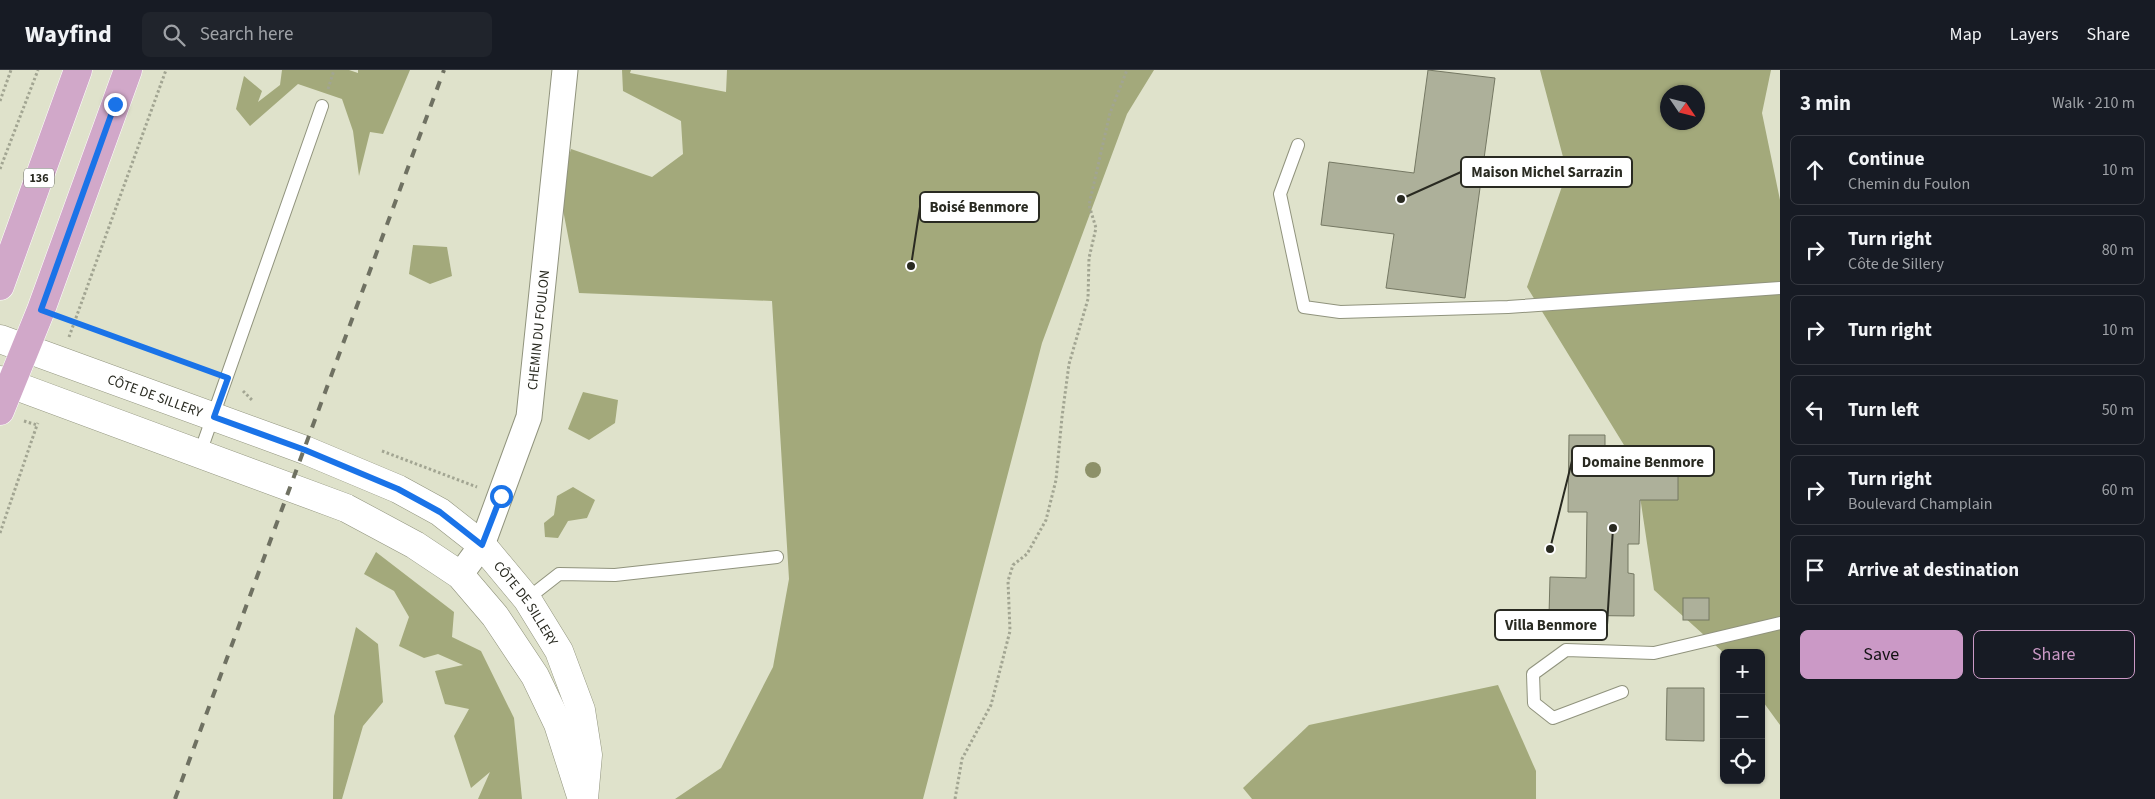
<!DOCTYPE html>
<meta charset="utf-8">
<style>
:root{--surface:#171b24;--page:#20242c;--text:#f1f3f6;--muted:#9ea1a6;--line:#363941;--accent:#cb99c6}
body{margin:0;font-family:"Source Sans 3",sans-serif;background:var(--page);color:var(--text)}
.controls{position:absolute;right:15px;bottom:15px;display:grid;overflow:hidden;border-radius:8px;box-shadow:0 1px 4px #0004}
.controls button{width:45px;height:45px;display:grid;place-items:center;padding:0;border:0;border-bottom:1px solid var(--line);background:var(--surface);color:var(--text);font:25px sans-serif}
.compass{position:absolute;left:1660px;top:15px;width:45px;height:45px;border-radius:50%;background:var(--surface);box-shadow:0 1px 4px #0004;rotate:125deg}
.stop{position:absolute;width:15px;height:15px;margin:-11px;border:4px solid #1a73e8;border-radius:50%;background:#fff}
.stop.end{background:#1a73e8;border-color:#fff;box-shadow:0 1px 5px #0008}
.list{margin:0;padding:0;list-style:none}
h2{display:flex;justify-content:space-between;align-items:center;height:65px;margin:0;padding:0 20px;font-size:21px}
h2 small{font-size:16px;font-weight:400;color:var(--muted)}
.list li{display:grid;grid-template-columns:32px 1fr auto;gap:15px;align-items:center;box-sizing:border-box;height:70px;margin:0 10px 10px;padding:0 10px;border:1px solid var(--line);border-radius:8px}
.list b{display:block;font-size:19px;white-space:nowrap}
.list p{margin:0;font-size:16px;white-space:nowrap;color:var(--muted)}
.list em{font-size:16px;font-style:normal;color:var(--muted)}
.actions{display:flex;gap:10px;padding:15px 20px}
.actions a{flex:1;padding:11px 0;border:1px solid var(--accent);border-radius:8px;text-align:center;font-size:18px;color:var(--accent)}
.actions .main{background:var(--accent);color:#111}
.icon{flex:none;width:28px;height:28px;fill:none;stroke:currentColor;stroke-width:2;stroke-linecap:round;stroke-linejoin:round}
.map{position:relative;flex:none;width:1780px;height:729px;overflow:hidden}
header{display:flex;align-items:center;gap:30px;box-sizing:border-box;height:70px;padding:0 25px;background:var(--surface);border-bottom:1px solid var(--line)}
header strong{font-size:24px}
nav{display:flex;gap:28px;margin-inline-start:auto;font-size:18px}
.search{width:350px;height:45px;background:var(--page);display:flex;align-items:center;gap:12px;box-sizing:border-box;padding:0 18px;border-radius:8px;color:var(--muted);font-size:19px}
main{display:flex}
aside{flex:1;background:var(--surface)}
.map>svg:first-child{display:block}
</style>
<header>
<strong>Wayfind</strong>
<div class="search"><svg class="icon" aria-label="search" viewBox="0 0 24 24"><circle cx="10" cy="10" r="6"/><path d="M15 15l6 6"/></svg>Search here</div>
<nav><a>Map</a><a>Layers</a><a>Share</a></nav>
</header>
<main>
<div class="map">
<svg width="1780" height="729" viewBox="0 0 1780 729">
<rect width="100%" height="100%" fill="#dfe2cb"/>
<g fill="#a3a97b" fill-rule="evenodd">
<path d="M282,0H349L358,3V0H410L383,64L370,62L359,106L353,61L342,29L298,14L250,56L236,39L244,6L262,21L258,32L280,15Z"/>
<path d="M622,0H631L630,3L726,22L727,0H1154L1127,44L1042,273L923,729H675L721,698L773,597L789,509L772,231L579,223L559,119L571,79L652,107L683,84L681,51L623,21Z"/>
<path d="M1540,0H1771L1762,43L1780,130V655L1761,629V583H1724L1654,520L1635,393L1527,217L1567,102ZM1668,22H1698V52H1668Z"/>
<path d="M413,175L447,177L452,206L430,214L409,204Z"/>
<path d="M583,322L618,330L615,353L589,370L568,359Z"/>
<path d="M573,417L595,430L587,448L568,451L558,468L545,467L544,453L554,445L557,426Z"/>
<path d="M376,482L454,542L452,567L481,581L514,648L522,729H478L490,702L471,718L454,666L469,639L445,634L435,601L463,595L438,584L424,588L399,576L409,547L394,521L364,504Z"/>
<path d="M356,557L378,574L383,632L363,656L342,729H333L334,646Z"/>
<path d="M1498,615L1536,701V729H1252L1243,718L1309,655Z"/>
</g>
<g fill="#adb09a" stroke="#757863">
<path d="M1428,0L1495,8L1465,228L1386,218L1394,164L1321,155L1329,92L1414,103Z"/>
<path d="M1569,365H1605V382H1615V394H1678V430H1640L1639,474H1628V503L1634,504V546L1549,545L1550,507L1586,508L1587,442H1568Z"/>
<rect x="1683" y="528" width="26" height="22"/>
<path d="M1667,618H1704V671L1666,670Z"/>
</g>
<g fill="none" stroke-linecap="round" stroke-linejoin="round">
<g stroke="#90937d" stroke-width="14">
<g id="service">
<path d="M1298,75L1280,124L1304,237L1340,242L1508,237L1780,218"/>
<path d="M200,383L322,36"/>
<path d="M527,529L559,504L615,505L777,487"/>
<path d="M1622,622L1553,648L1534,633L1533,604L1566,580L1654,583L1780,553"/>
</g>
</g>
<g stroke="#90937d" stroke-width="27">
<g id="minor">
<path id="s1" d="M460,505L482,475L529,347L565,0"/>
</g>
</g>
<g stroke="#90937d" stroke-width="29">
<g id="tertiary">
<path id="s2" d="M0,269L305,380L398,419L440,442L482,475L527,529L559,581L581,640L588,685L584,729"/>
<path d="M0,310L346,438L415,475L460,505L495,546L535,606L558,654L580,723"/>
</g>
</g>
<g stroke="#fff" stroke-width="29">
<g id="primary">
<path d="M0,216L78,0"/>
<path d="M0,341L41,240L128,0"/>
</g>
</g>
<g stroke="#a2a592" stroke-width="3" stroke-dasharray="2.5 2.5" stroke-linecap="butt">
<path d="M328,19L334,0"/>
<path d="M0,31L11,0"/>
<path d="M0,99L38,0"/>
<path d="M66,249L208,300"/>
<path d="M69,267L166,0"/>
<path d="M243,321L253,331"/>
<path d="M24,351L37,355L38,353"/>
<path d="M382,381L477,417"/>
<path d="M0,463L37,355"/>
<path d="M955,729L962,689L991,635L1010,561L1008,511L1013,495L1027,484L1046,450L1056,410L1062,347L1069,294L1088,229L1089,188L1096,158L1089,135L1110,43L1127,0"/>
</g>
<use href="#service" stroke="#fff" stroke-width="12"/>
<use href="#minor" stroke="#fff" stroke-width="25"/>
<use href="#tertiary" stroke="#fff" stroke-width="28"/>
<use href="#primary" stroke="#d1a8c9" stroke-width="28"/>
<path stroke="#6f7162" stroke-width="4" stroke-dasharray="9 9" stroke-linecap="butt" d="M175,729L444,0"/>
</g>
<circle fill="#8d9169" cx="1093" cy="400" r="8"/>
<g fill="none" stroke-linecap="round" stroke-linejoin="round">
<path stroke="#1a73e8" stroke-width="6" d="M115,34L41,240L228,308L214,347L305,380L398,419L440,442L482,475L501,426"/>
</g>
<g text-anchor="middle" stroke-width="4.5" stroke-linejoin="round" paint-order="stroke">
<rect fill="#fff" stroke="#696a64" stroke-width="1" x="24" y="98.5" width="30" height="19" rx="4"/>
<g font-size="12" font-weight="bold" fill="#292a21">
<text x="39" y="112">136</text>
</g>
<g font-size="14" fill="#292a21" stroke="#fff">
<text dy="5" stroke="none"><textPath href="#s1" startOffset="261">CHEMIN DU FOULON</textPath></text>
<text dy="5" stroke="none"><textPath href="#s2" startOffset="165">CÔTE DE SILLERY</textPath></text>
<text dy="5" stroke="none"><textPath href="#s2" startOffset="600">CÔTE DE SILLERY</textPath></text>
</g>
</g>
<path fill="none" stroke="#292a21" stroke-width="2" d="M1401 129L1461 102M911 196L920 137M1550 479L1572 391M1613 458L1607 555"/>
<g fill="#292a21" stroke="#fff" stroke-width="2">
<circle cx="1401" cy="129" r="5"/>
<circle cx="911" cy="196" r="5"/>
<circle cx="1550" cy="479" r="5"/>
<circle cx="1613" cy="458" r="5"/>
</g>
<g fill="#fff" stroke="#292a21" stroke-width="2">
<rect x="1461" y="87" width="171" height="30" rx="5"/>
<rect x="920" y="122" width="119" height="30" rx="5"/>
<rect x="1572" y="376" width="142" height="30" rx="5"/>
<rect x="1495" y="540" width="112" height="30" rx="5"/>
</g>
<g font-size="15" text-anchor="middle" font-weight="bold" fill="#292a21">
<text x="1547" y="107">Maison Michel Sarrazin</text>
<text x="979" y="142">Boisé Benmore</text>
<text x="1643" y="397">Domaine Benmore</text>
<text x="1551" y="560">Villa Benmore</text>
</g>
</svg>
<div class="controls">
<button>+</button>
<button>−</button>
<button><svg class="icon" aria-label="locate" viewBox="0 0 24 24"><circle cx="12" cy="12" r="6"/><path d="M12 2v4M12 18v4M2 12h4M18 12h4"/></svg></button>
</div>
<svg class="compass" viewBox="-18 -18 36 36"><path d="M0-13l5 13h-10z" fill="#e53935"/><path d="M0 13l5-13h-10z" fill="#9ea1a6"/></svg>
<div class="stop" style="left:501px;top:426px"></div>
<div class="stop end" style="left:115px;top:34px"></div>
</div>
<aside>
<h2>3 min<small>Walk · 210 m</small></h2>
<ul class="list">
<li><svg class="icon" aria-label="ahead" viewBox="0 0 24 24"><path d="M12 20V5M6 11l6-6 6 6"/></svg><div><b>Continue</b><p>Chemin du Foulon</p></div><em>10 m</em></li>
<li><svg class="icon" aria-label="right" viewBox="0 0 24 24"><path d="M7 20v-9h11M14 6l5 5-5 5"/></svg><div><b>Turn right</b><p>Côte de Sillery</p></div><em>80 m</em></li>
<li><svg class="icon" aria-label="right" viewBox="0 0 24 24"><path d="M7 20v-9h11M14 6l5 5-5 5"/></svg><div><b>Turn right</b></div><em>10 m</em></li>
<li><svg class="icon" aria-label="left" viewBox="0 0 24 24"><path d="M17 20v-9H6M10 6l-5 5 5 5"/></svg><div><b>Turn left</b></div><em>50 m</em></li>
<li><svg class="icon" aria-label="right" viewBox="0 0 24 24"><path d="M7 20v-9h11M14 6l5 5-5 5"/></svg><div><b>Turn right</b><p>Boulevard Champlain</p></div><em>60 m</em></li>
<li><svg class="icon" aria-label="arrive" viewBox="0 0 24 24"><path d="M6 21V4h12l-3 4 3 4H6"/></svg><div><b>Arrive at destination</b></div></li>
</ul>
<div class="actions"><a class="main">Save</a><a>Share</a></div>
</aside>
</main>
